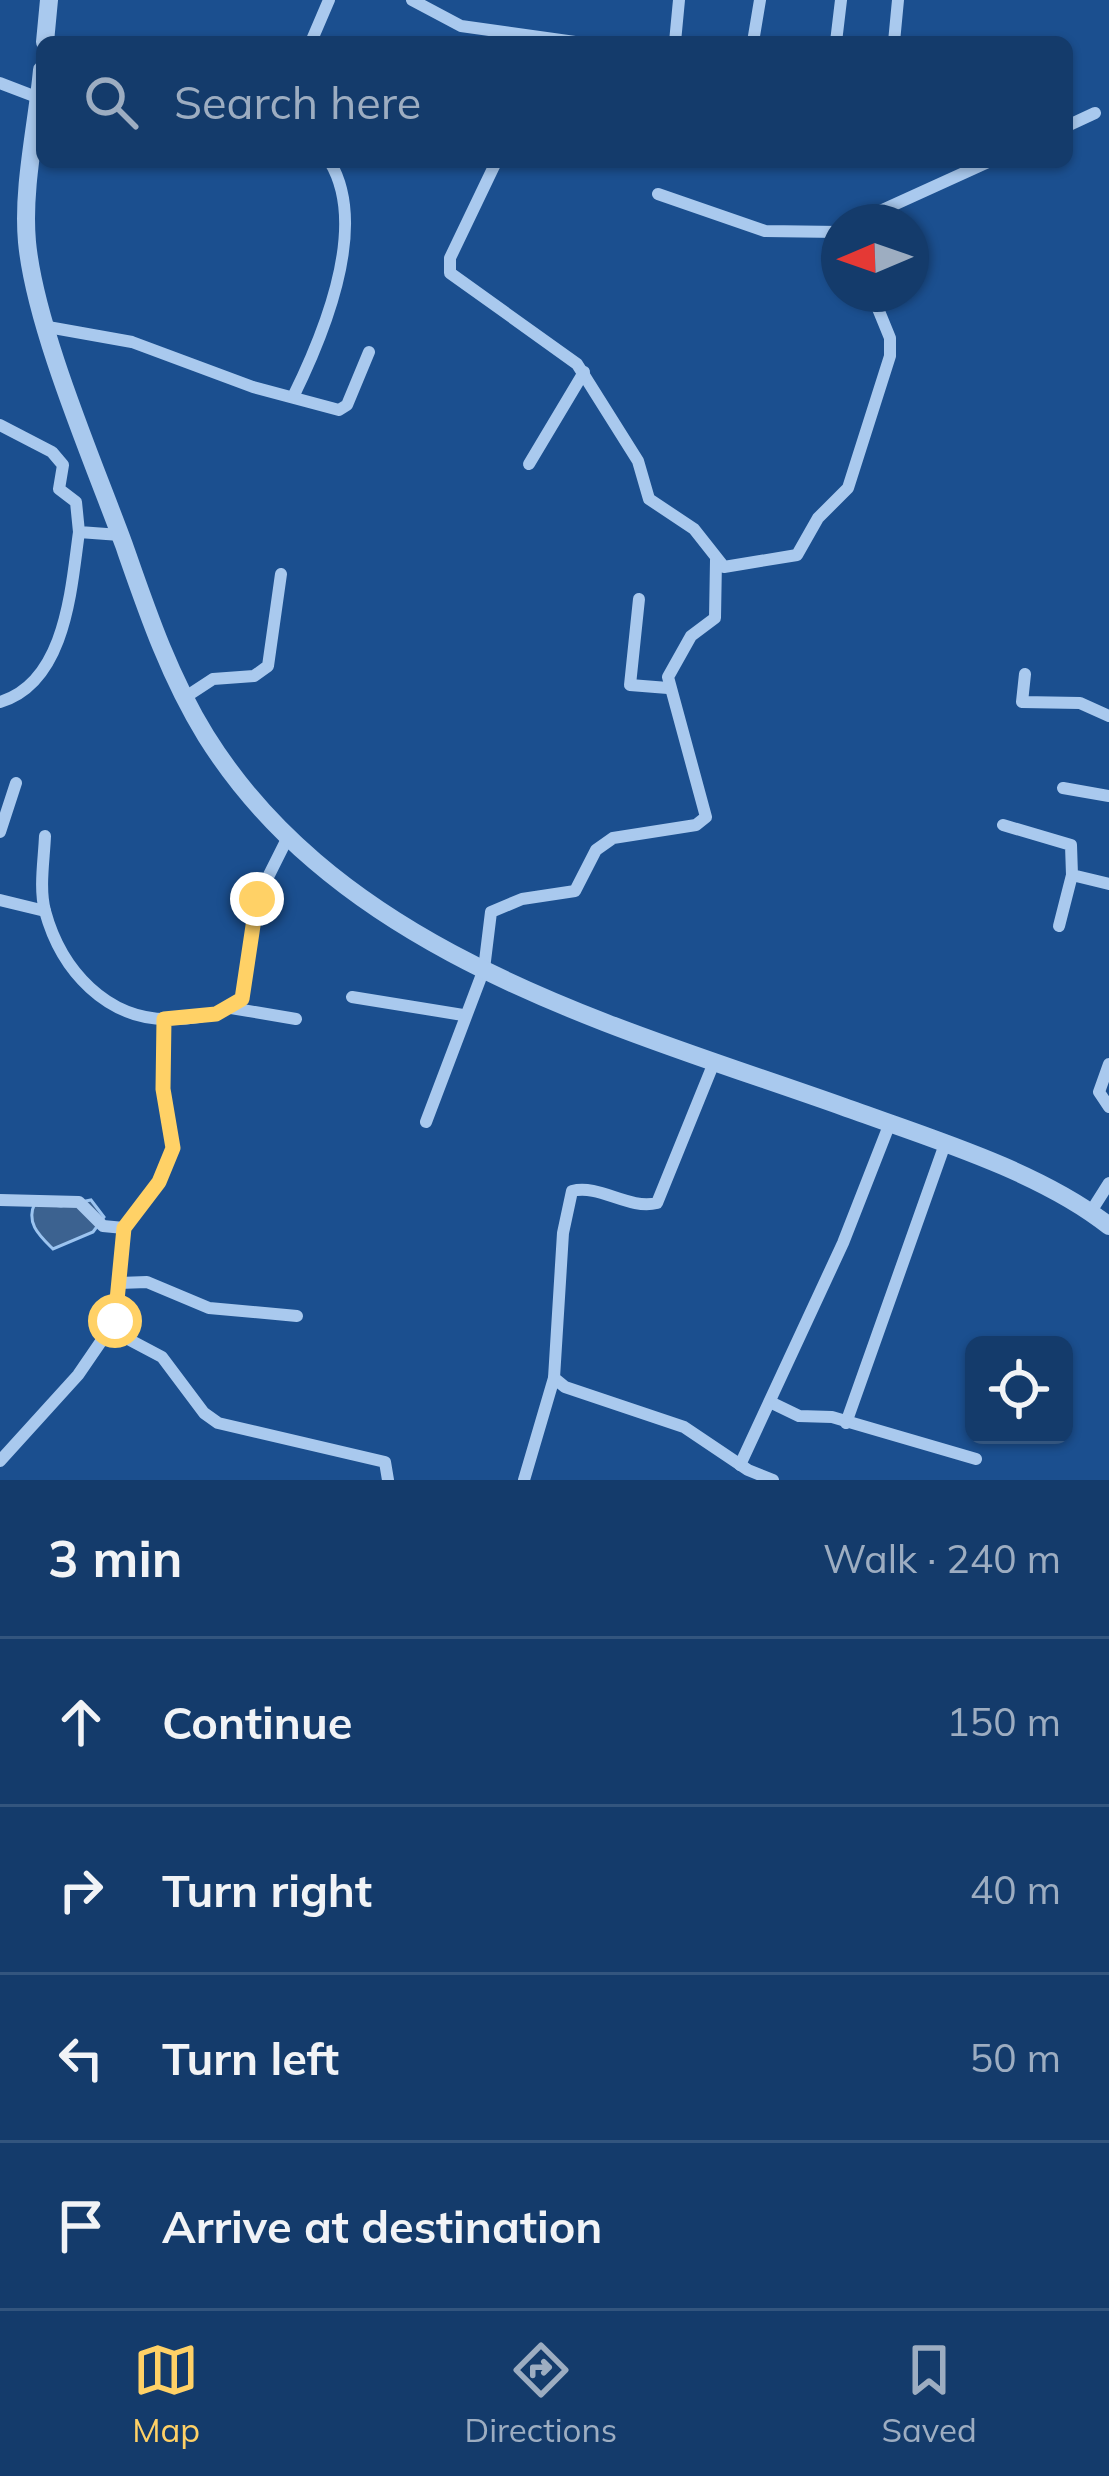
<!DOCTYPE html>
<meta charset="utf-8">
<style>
:root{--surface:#143b6b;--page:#1d4271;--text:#f1f3f6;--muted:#9dadc1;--line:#33557e;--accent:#ffd166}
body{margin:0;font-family:Mulish,sans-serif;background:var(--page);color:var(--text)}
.controls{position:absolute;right:36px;bottom:36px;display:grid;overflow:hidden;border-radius:18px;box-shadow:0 3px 9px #0004}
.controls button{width:108px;height:108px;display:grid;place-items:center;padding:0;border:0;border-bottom:3px solid var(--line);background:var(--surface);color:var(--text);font:60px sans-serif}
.compass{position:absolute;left:821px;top:204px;width:108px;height:108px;border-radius:50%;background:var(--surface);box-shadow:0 3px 9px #0004;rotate:268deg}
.stop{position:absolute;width:36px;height:36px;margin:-27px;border:9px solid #ffd166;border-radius:50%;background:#fff}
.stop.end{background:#ffd166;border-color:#fff;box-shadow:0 3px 12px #0008}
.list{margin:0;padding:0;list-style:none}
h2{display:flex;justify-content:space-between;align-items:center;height:156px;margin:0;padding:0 48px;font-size:51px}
h2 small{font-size:39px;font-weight:400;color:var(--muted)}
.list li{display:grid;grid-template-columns:78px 1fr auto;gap:36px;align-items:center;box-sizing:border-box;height:168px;padding:0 48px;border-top:3px solid var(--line)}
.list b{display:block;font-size:45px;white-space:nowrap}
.list em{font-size:39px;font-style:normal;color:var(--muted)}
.icon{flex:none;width:66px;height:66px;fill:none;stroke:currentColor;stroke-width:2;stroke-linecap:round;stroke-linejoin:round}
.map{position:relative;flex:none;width:1109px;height:1480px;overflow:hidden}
.search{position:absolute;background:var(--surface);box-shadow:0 3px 9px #0004;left:36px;right:36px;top:36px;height:132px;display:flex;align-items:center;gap:30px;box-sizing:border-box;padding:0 42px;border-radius:18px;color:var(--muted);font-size:45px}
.sheet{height:828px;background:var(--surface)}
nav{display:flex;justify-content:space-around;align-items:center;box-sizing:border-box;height:168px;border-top:3px solid var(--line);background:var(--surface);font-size:33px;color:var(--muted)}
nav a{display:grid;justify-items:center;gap:6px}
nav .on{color:var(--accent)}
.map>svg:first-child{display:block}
</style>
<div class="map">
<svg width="1109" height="1480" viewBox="0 0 1109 1480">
<rect width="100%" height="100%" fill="#1b4f8f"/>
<path fill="#3c6290" stroke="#9cc4f0" stroke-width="3" d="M91,1200L104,1217L93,1232L53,1249C40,1236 25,1223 35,1203L61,1206Z"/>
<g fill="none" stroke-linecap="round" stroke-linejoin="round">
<g stroke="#a9c9ee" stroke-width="12">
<path d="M412,0L461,26L575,42"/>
<path d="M311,42L329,0"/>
<path d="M675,42L679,0"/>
<path d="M753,42L760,0"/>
<path d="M836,42L841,0"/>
<path d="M894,42L898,0"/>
<path d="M0,83L39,98"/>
<path d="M1067,126L1095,113"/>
<path d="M496,162L450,258V273L577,364L638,461L649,499L694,529L724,567L797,555L818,518L848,488L890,356V338L872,294"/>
<path d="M658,194L765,231L839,232"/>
<path d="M856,222L988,162"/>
<path d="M48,327L132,342L253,387L339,410L347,405L369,352"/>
<path d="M293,397C323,336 369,227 330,162"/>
<path d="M0,425L52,452L63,465L59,489L76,502L79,532L120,535"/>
<path d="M529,464L584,372"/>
<path d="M639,599L630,685L668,688"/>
<path d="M1025,674L1022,702L1080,703L1109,716"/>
<path d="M184,698L213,679L254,676L268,666L281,574"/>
<path d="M0,702C66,682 71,589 79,532"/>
<path d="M1063,788L1109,796"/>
<path d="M1003,825L1071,845L1072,875L1109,884"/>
<path d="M0,832L16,783"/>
<path d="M45,836C44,860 39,888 45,911C61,970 107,1021 171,1019C196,1019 223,1015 242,999L257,899L287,839"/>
<path d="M0,900L45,911"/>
<path d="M1059,926L1072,875"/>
<path d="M352,997L463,1015"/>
<path d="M231,1008L296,1019"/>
<path d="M715,1060L657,1203C628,1210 600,1184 572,1191L563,1233L554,1378L565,1387L684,1427L748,1470L773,1480"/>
<path d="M1109,1064L1099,1092L1109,1107"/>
<path d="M426,1122L484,969L491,912L522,899L575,891L596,850L613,838L696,825L706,817L668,677L691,636L715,618L716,560"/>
<path d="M0,1200L79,1202L103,1226L124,1228"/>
<path d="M1090,1213L1109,1183"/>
<path d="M119,1283L147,1282L209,1308L297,1316"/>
<path d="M111,1330L162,1357L204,1413L218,1423L385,1462L388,1480"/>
<path d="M770,1402L799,1416L832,1417L976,1459"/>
<path d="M846,1423L945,1144"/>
<path d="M0,1461L78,1375L115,1321L124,1228L159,1182L173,1148L163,1089L164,1019"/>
<path d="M740,1465L843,1243L890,1123"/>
<path d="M524,1480L554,1378"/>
</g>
<g stroke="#a9c9ee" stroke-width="18">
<path d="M45,42L49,0"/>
<path d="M42,70C37,125 22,187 27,242C35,327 93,461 124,545C147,611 169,676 206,736C343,955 616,1026 844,1107C927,1137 1040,1171 1109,1226"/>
</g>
</g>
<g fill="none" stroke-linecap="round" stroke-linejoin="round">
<path stroke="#ffd166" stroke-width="15" d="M115,1321L124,1228L159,1182L173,1148L163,1089L164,1019L216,1014L242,999L257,899"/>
</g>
</svg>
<div class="controls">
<button><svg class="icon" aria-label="locate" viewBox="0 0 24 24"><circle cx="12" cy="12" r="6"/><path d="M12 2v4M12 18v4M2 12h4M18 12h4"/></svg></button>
</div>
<svg class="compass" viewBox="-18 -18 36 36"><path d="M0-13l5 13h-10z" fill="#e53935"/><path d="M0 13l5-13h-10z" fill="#9dadc1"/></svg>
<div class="stop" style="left:115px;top:1321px"></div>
<div class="stop end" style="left:257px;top:899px"></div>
<div class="search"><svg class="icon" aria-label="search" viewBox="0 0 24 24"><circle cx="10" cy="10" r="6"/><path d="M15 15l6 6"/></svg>Search here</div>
</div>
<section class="sheet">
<h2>3 min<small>Walk · 240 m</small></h2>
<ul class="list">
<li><svg class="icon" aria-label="ahead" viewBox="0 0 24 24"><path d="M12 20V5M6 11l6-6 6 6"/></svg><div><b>Continue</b></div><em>150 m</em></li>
<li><svg class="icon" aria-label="right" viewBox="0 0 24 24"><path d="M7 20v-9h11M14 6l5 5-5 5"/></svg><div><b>Turn right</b></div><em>40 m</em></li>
<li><svg class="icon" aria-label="left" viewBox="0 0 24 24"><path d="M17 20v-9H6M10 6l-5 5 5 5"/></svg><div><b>Turn left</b></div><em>50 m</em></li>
<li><svg class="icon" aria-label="arrive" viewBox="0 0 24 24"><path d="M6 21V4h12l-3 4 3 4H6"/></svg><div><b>Arrive at destination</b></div></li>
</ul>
</section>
<nav>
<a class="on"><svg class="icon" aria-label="map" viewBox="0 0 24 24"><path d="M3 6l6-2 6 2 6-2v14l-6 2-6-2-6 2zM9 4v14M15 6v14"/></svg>Map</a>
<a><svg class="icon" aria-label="directions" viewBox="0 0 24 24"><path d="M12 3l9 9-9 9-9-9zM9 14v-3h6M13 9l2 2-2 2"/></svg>Directions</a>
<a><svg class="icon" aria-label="saved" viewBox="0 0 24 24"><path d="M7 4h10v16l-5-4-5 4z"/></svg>Saved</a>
</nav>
